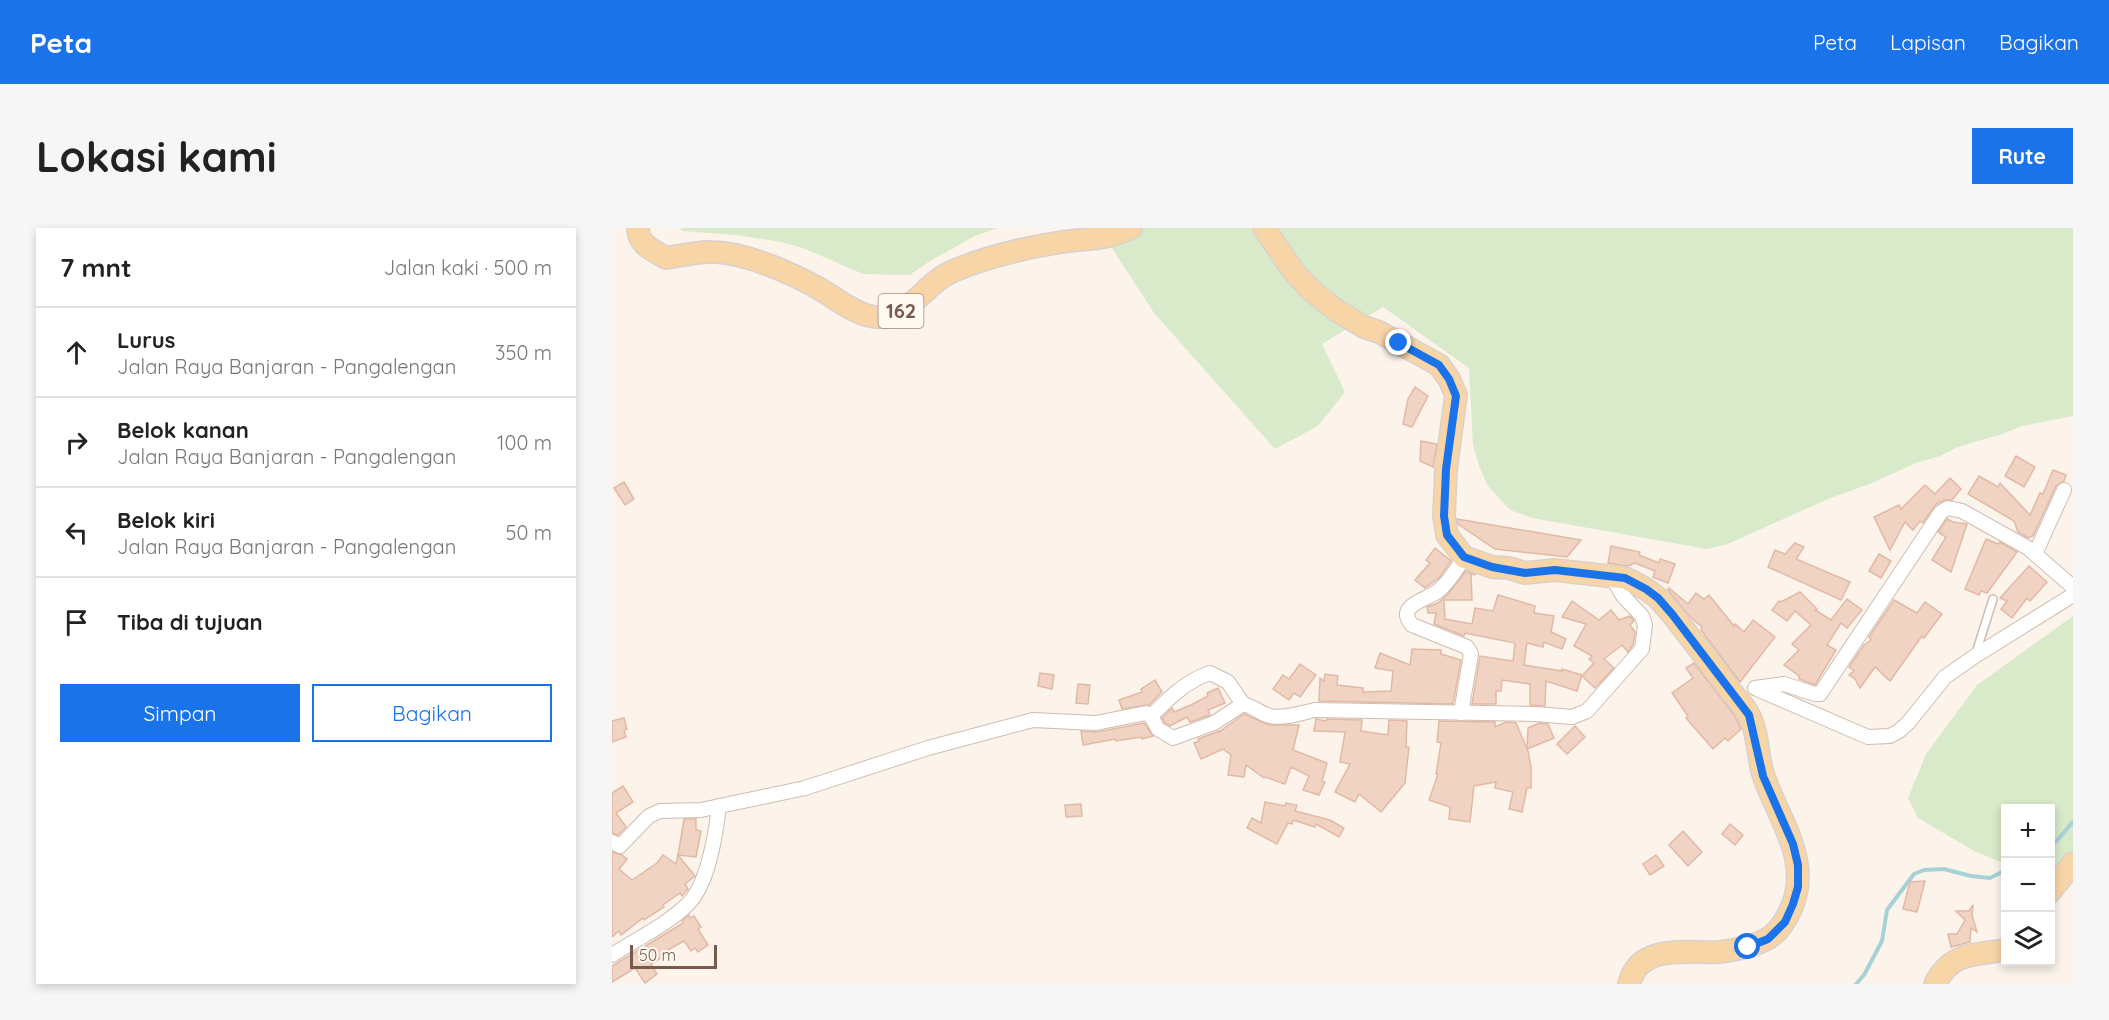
<!DOCTYPE html>
<html lang="id">
<meta charset="utf-8">
<style>
:root{--surface:#fff;--page:#f6f6f6;--text:#222;--muted:#767676;--line:#e0e0e0;--accent:#1a73e8}
body{margin:0;font-family:Quicksand,sans-serif;background:var(--page);color:var(--text)}
.controls{position:absolute;right:18px;bottom:18px;display:grid;overflow:hidden;border-radius:0px;box-shadow:0 3px 9px #0003}
.controls button{width:54px;height:54px;display:grid;place-items:center;padding:0;border:0;border-bottom:2px solid var(--line);background:var(--surface);color:var(--text);font:30px sans-serif}
.scale{position:absolute;left:18px;bottom:15px;width:87px;box-sizing:border-box;padding-left:6px;border:3px solid #775a4e;border-top:0;font-size:16px;line-height:21px;white-space:nowrap;color:#775a4e;-webkit-text-stroke:4px #fef9f1;paint-order:stroke}
.stop{position:absolute;width:18px;height:18px;margin:-14px;border:4px solid #1a73e8;border-radius:50%;background:#fff}
.stop.end{background:#1a73e8;border-color:#fff;box-shadow:0 2px 6px #0008}
.list{margin:0;padding:0;list-style:none}
h2{display:flex;justify-content:space-between;align-items:center;height:78px;margin:0;padding:0 24px;font-size:26px}
h2 small{font-size:20px;font-weight:400;color:var(--muted)}
.list li{display:grid;grid-template-columns:39px 1fr auto;gap:18px;align-items:center;box-sizing:border-box;height:90px;padding:0 24px;border-top:2px solid var(--line)}
.list b{display:block;font-size:22px;white-space:nowrap}
.list p{margin:0;font-size:20px;white-space:nowrap;color:var(--muted)}
.list em{font-size:20px;font-style:normal;color:var(--muted)}
.actions{display:flex;gap:12px;padding:18px 24px}
.actions a{flex:1;padding:14px 0;border:2px solid var(--accent);border-radius:0px;text-align:center;font-size:21px;color:var(--accent)}
.actions .main{background:var(--accent);color:#fff}
.icon{flex:none;width:33px;height:33px;fill:none;stroke:currentColor;stroke-width:2;stroke-linecap:round;stroke-linejoin:round}
.map{position:relative;flex:none;width:1461px;height:756px;overflow:hidden;border-radius:0px}
header{display:flex;align-items:center;gap:36px;box-sizing:border-box;height:84px;padding:0 30px;background:var(--accent);color:#fff}
header strong{font-size:28px}
nav{display:flex;gap:33px;margin-inline-start:auto;font-size:21px}
.intro{display:flex;align-items:center;justify-content:space-between;box-sizing:border-box;height:144px;padding:0 36px}
h1{margin:0;font-size:42px}
.button{padding:15px 27px;border-radius:0px;background:var(--accent);color:#fff;font-size:21px;font-weight:700}
main{display:flex;gap:36px;padding:0 36px}
aside{flex:1;background:var(--surface);border-radius:0px;box-shadow:0 3px 9px #0003}
.map>svg:first-child{display:block}
</style>
<header>
<strong>Peta</strong>
<nav><a>Peta</a><a>Lapisan</a><a>Bagikan</a></nav>
</header>
<div class="intro"><h1>Lokasi kami</h1><a class="button">Rute</a></div>
<main>
<aside>
<h2>7 mnt<small>Jalan kaki · 500 m</small></h2>
<ul class="list">
<li><svg class="icon" aria-label="ahead" viewBox="0 0 24 24"><path d="M12 20V5M6 11l6-6 6 6"/></svg><div><b>Lurus</b><p>Jalan Raya Banjaran - Pangalengan</p></div><em>350 m</em></li>
<li><svg class="icon" aria-label="right" viewBox="0 0 24 24"><path d="M7 20v-9h11M14 6l5 5-5 5"/></svg><div><b>Belok kanan</b><p>Jalan Raya Banjaran - Pangalengan</p></div><em>100 m</em></li>
<li><svg class="icon" aria-label="left" viewBox="0 0 24 24"><path d="M17 20v-9H6M10 6l-5 5 5 5"/></svg><div><b>Belok kiri</b><p>Jalan Raya Banjaran - Pangalengan</p></div><em>50 m</em></li>
<li><svg class="icon" aria-label="arrive" viewBox="0 0 24 24"><path d="M6 21V4h12l-3 4 3 4H6"/></svg><div><b>Tiba di tujuan</b></div></li>
</ul>
<div class="actions"><a class="main">Simpan</a><a>Bagikan</a></div>
</aside>
<div class="map">
<svg width="1461" height="756" viewBox="0 0 1461 756">
<rect width="100%" height="100%" fill="#fcf4eb"/>
<g fill="#d8eac9">
<path d="M68,0H385L363,8L318,33L298,47L251,46L191,20L169,14L124,7L71,3Z"/>
<path d="M487,0H1461V188L1410,198L1390,206L1346,219L1328,228L1304,235L1260,255L1216,271L1116,316L1095,321L920,290L898,282L876,258L867,238L861,217L857,140L771,79L710,116L733,164L706,198L663,221L542,85Z"/>
<path d="M1461,388V653L1439,651L1438,580H1394L1393,636L1364,624L1306,590L1296,570L1314,526L1365,457Z"/>
</g>
<g fill="none" stroke-linecap="round" stroke-linejoin="round">
<g stroke="#a6d2d7" stroke-width="4">
<path d="M1438,618C1447,613 1454,601 1461,594"/>
<path d="M1244,756L1252,747L1270,713L1275,682L1302,646L1312,642L1332,641L1359,648L1378,650L1394,642"/>
</g>
</g>
<g fill="#f0d3c3" stroke="#e2b9a4" stroke-width="1.5">
<path d="M803,159L816,168L800,199L791,196L796,171Z"/>
<path d="M809,213L825,216L821,239L808,233Z"/>
<path d="M1404,228L1423,239L1412,259L1393,248Z"/>
<path d="M1441,242L1454,247L1452,253L1444,258L1421,308L1416,310L1406,304L1402,293L1356,266L1367,248L1386,259L1388,255L1418,287L1428,265L1431,266Z"/>
<path d="M1338,250L1349,261L1340,272H1332L1324,276L1311,295L1308,293L1301,302L1293,294L1278,322L1262,289L1287,277L1289,281L1313,257L1323,266Z"/>
<path d="M12,254L22,271L13,277L2,260Z"/>
<path d="M845,291L969,312L955,329L883,321L846,296Z"/>
<path d="M1335,291L1341,294L1355,296L1339,344L1320,332L1334,309L1326,304Z"/>
<path d="M1374,311L1386,316L1388,314L1405,324L1375,365L1369,363L1367,367L1353,361Z"/>
<path d="M1183,315L1192,319L1184,331L1238,354L1229,372L1156,339L1163,322L1173,326Z"/>
<path d="M999,318L1028,324L1027,327L1047,335L1048,331L1063,336L1056,355L1041,349L1043,343L1023,335L1016,338L996,335Z"/>
<path d="M823,320L839,333L827,350L813,360L803,352L818,335L814,332Z"/>
<path d="M1267,326L1279,333L1269,350L1257,343Z"/>
<path d="M1417,338L1435,354L1418,373L1415,370L1400,390L1389,381L1395,373L1388,370Z"/>
<path d="M854,343L864,347L859,346L860,372H832L833,391L860,396L863,380L881,383L886,367L923,378L922,385L942,388L939,404L954,411L950,421L932,414L931,419L915,415L912,437L950,443V441L970,447L965,463L934,453L933,478L918,477V456L890,452L889,463H884V476H860L868,428L901,433L903,415L853,405L852,408L822,396L824,385H816L815,379L826,375L836,366Z"/>
<path d="M1057,360L1076,376L1084,365L1092,371L1097,367L1122,398L1123,396L1132,404L1141,392L1163,409L1128,454L1089,402L1090,399L1078,389L1056,362Z"/>
<path d="M1188,364L1205,381L1203,382L1219,392L1235,371L1250,382L1235,400L1229,395L1215,417L1224,422L1203,457L1187,451V448L1172,437L1187,422L1180,416L1199,397L1183,383L1175,393L1160,382L1167,373L1169,374Z"/>
<path d="M1282,372L1305,385L1313,374L1330,386L1312,410L1310,408L1278,453L1263,439L1248,460L1243,451L1237,447L1242,443L1237,439L1252,417L1259,412L1257,409Z"/>
<path d="M960,373L987,392L999,382L1007,392L1018,388L1022,393L1018,397L1023,404L1021,417L1016,424L1010,417L992,431L1002,440L983,460L970,448L982,435L977,431L980,428L962,418L974,396L950,389Z"/>
<path d="M800,421L829,422V426L849,432L841,476L707,473L708,450L712,453L713,446L726,448L725,457L751,460V464L779,463L781,443L763,440L768,425L798,437Z"/>
<path d="M1082,435L1123,488L1129,501L1116,513L1113,510L1101,521L1074,490L1076,488L1060,465L1081,450L1074,440Z"/>
<path d="M688,436L704,447L688,469L682,465L677,472L661,461L671,447L677,451Z"/>
<path d="M428,445L442,447L440,461L426,458Z"/>
<path d="M543,452L550,464L537,477L510,481L507,472L530,464L529,461Z"/>
<path d="M466,456L478,457L476,476L464,475Z"/>
<path d="M606,460L613,475L596,482L598,487L578,494L575,489L558,498L553,495L550,490L560,480L562,484L579,477L596,468L595,465Z"/>
<path d="M632,486L657,497H687L681,522L715,535L710,553L713,554L707,567L691,562L697,548L679,539L673,556L653,549L652,550L634,537L632,549L616,547L619,527L611,521L589,531L582,515L587,513L586,511L607,503V504Z"/>
<path d="M12,490L15,501L12,502L14,509L0,514V493Z"/>
<path d="M704,491L714,493L715,491L750,492L749,503L776,507L777,492L795,493L794,519H797L793,555L769,584L747,566L743,574L723,564L738,536L728,534L733,504L702,503Z"/>
<path d="M827,493L883,494V499L894,494L904,495L916,523L919,539V560H915L910,584L897,581L901,564L883,560L884,554L862,558L858,594L837,591L838,579L817,572L826,546H824L829,515L825,514Z"/>
<path d="M532,495L541,508L530,511V509L504,513L503,511L471,517L469,503L485,504Z"/>
<path d="M927,495L936,496L942,510L915,521L916,500Z"/>
<path d="M963,498L973,509L955,526L945,516Z"/>
<path d="M11,558L21,574L4,585L14,599L6,607L0,605V565Z"/>
<path d="M653,574L673,578L674,575L685,577L683,583L718,592L732,600L727,609L704,596L703,599L681,592L680,596L676,595L665,616L635,600L640,590L649,595Z"/>
<path d="M469,576L470,588L454,589L453,577Z"/>
<path d="M72,591H84V602L89,603L84,629L66,627Z"/>
<path d="M1118,596L1131,607L1123,617L1110,606Z"/>
<path d="M1071,603L1090,624L1076,638L1057,617Z"/>
<path d="M0,624L10,627L15,631L7,641L20,652L45,635L51,627L64,636L66,627L83,648L73,656L76,661L70,668L68,665L51,677L52,679L32,692L31,690L9,707L7,703L0,709Z"/>
<path d="M1044,627L1052,638L1038,647L1031,636Z"/>
<path d="M1313,653L1305,684L1291,681L1298,654Z"/>
<path d="M1361,677L1360,687L1365,704L1359,700L1358,714L1339,719L1336,706H1345L1353,692L1344,683H1357Z"/>
<path d="M77,687L78,690L82,688L89,699L86,701L96,717L86,724L83,720L79,723L72,713L54,723L56,726L39,736L45,746L33,755L23,740L0,754V738L55,705L71,695L70,693Z"/>
</g>
<g fill="none" stroke-linecap="round" stroke-linejoin="round">
<g stroke="#cebcb0" stroke-width="10">
<path id="lane" d="M1364,425L1381,371"/>
</g>
<g stroke="#cebcb0" stroke-width="16">
<g id="street">
<path d="M1423,326L1452,262"/>
<path d="M1143,460L1172,456L1203,466H1208L1329,284L1336,280L1350,283L1416,320L1461,359"/>
<path d="M1145,461L1256,509L1278,508L1287,503L1296,495L1333,449L1363,428L1461,367"/>
<path d="M849,485L859,426L855,419L800,397C783,377 815,372 826,363C837,354 845,341 852,329"/>
<path d="M539,488C557,470 574,453 598,445L616,454L631,476"/>
<path d="M0,614L8,618L37,588L48,583L89,582L193,560L316,520L421,492L484,495L534,485L539,488L546,501L561,510L602,495L631,476C641,478 649,486 658,488C672,491 689,485 703,482L924,486L960,489L975,483L1030,421L1033,397L1030,388L1011,368L999,348"/>
<path d="M0,727C25,711 56,696 77,675C96,655 104,605 107,578"/>
</g>
</g>
<g stroke="#d9d1cd" stroke-width="24">
<g id="primary">
<path d="M26,0C26,17 41,22 54,30C67,28 81,25 94,24C128,22 177,44 206,60C222,69 237,82 254,87C294,99 308,58 339,44C373,29 407,21 444,15C472,10 492,13 519,0"/>
<path d="M652,0L682,44L699,62L724,82L752,99L767,104L827,137L837,151L844,167L834,241L832,288L835,307L852,329L880,339L897,340L913,345L943,342L1013,350L1034,361L1046,370L1060,386C1079,411 1099,436 1118,462C1124,470 1133,478 1137,487C1147,506 1145,530 1152,549C1168,594 1201,635 1178,683C1174,691 1170,699 1163,705C1150,717 1124,722 1107,724C1077,726 1027,714 1017,756"/>
<path d="M1438,664L1461,635"/>
<path d="M1323,756C1339,724 1362,727 1394,722"/>
</g>
</g>
<use href="#lane" stroke="#fff" stroke-width="7"/>
<use href="#street" stroke="#fff" stroke-width="14"/>
<use href="#primary" stroke="#f7d5a7" stroke-width="21"/>
</g>
<g fill="none" stroke-linecap="round" stroke-linejoin="round">
<path stroke="#1a73e8" stroke-width="8" d="M787,115L827,137L837,151L844,168L834,241L832,288L835,307L852,329L880,339L913,345L943,342L1013,350L1034,361L1046,370L1060,386L1137,487L1151,548L1181,616L1186,637V659L1181,676L1173,694L1156,711L1136,719"/>
</g>
<g text-anchor="middle" stroke-width="4.5" stroke-linejoin="round" paint-order="stroke">
<rect fill="#fef9f1" stroke="#a08a7f" stroke-width="1.5" x="266.5" y="66" width="45" height="34" rx="4.5"/>
<g font-size="20" font-weight="bold" fill="#775a4e">
<text x="289" y="90">162</text>
</g>
</g>
</svg>
<div class="controls">
<button>+</button>
<button>−</button>
<button><svg class="icon" aria-label="layers" viewBox="0 0 24 24"><path d="M12 4l9 5-9 5-9-5zM3 14l9 5 9-5"/></svg></button>
</div>
<div class="scale">50 m</div>
<div class="stop" style="left:1136px;top:719px"></div>
<div class="stop end" style="left:787px;top:115px"></div>
</div>
</main>
